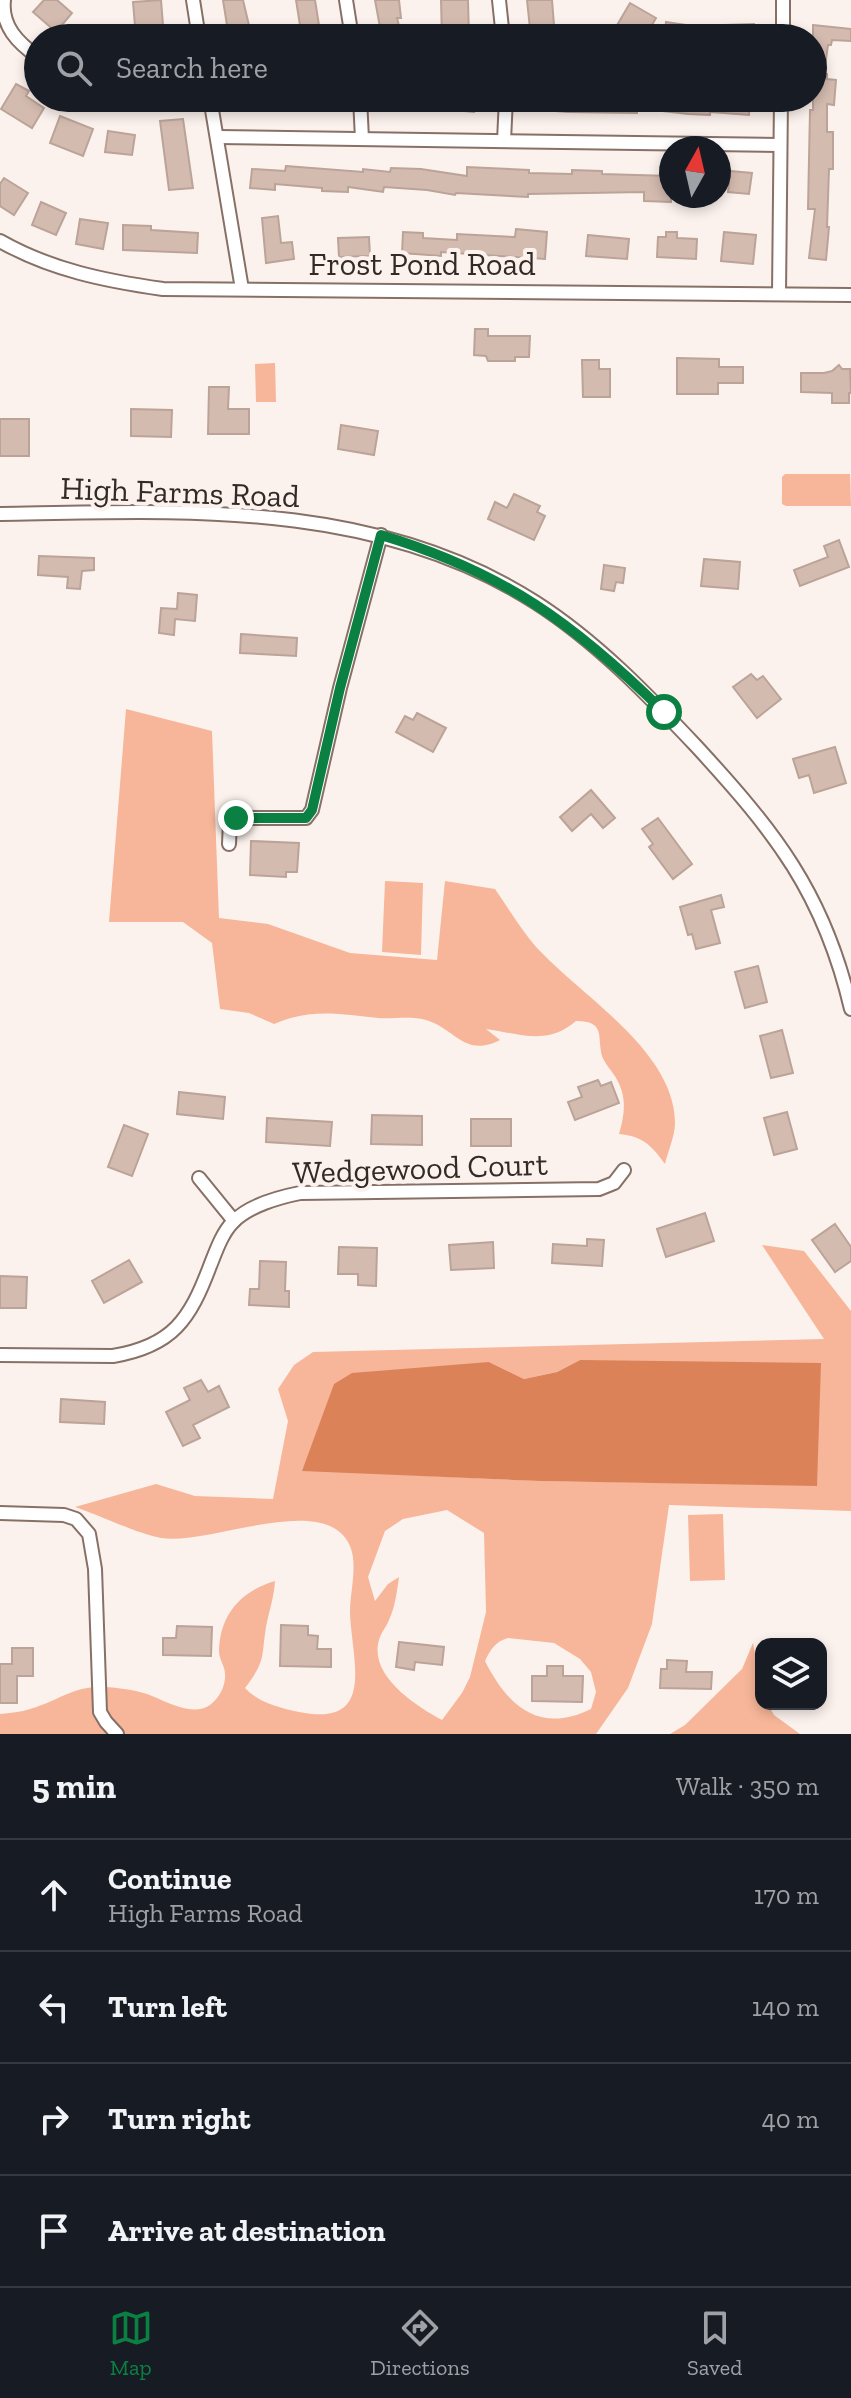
<!DOCTYPE html>
<meta charset="utf-8">
<style>
:root{--surface:#171b24;--page:#20242c;--text:#f1f3f6;--muted:#9ea1a6;--line:#363941;--accent:#0b8043}
body{margin:0;font-family:"Zilla Slab",serif;background:var(--page);color:var(--text)}
.controls{position:absolute;right:24px;bottom:24px;display:grid;overflow:hidden;border-radius:16px;box-shadow:0 4px 12px #0003}
.controls button{width:72px;height:72px;display:grid;place-items:center;padding:0;border:0;border-bottom:2px solid var(--line);background:var(--surface);color:var(--text);font:40px sans-serif}
.compass{position:absolute;left:659px;top:136px;width:72px;height:72px;border-radius:50%;background:var(--surface);box-shadow:0 4px 12px #0003;rotate:8deg}
.stop{position:absolute;width:24px;height:24px;margin:-18px;border:6px solid #0b8043;border-radius:50%;background:#fff}
.stop.end{background:#0b8043;border-color:#fff;box-shadow:0 2px 8px #0008}
.list{margin:0;padding:0;list-style:none}
h2{display:flex;justify-content:space-between;align-items:center;height:104px;margin:0;padding:0 32px;font-size:34px}
h2 small{font-size:26px;font-weight:400;color:var(--muted)}
.list li{display:grid;grid-template-columns:52px 1fr auto;gap:24px;align-items:center;box-sizing:border-box;height:112px;padding:0 32px;border-top:2px solid var(--line)}
.list b{display:block;font-size:30px;white-space:nowrap}
.list p{margin:0;font-size:26px;white-space:nowrap;color:var(--muted)}
.list em{font-size:26px;font-style:normal;color:var(--muted)}
.icon{flex:none;width:44px;height:44px;fill:none;stroke:currentColor;stroke-width:2;stroke-linecap:round;stroke-linejoin:round}
.map{position:relative;flex:none;width:851px;height:1734px;overflow:hidden}
.search{position:absolute;background:var(--surface);box-shadow:0 4px 12px #0003;left:24px;right:24px;top:24px;height:88px;display:flex;align-items:center;gap:20px;box-sizing:border-box;padding:0 28px;border-radius:44px;color:var(--muted);font-size:30px}
.sheet{height:552px;background:var(--surface)}
nav{display:flex;justify-content:space-around;align-items:center;box-sizing:border-box;height:112px;border-top:2px solid var(--line);background:var(--surface);font-size:22px;color:var(--muted)}
nav a{display:grid;justify-items:center;gap:4px}
nav .on{color:var(--accent)}
.map>svg:first-child{display:block}
</style>
<div class="map">
<svg width="851" height="1734" viewBox="0 0 851 1734">
<rect width="100%" height="100%" fill="#fcf2ed"/>
<g fill="#f7b699" fill-rule="evenodd">
<path d="M275,363L276,402H256L255,364Z"/>
<path d="M785,474H850L851,506H786L782,504V477Z"/>
<path d="M126,709L212,731L219,918L268,924L350,953L437,960L445,881L495,889C510,910 524,935 542,953C585,998 675,1053 675,1123C675,1136 668,1151 665,1164C652,1146 643,1136 619,1134C625,1114 627,1096 616,1078C612,1071 605,1064 602,1056C597,1037 606,1021 576,1021C547,1046 521,1034 486,1029L500,1040C463,1059 455,1026 422,1019C408,1016 392,1019 378,1018C341,1014 310,1008 274,1024L249,1013L220,1009L212,943L183,922H109Z"/>
<path d="M385,881L423,883L421,955L382,952Z"/>
<path d="M762,1245L804,1251L851,1311V1511L669,1505L652,1624L628,1688L596,1734H0V1714C10,1713 21,1712 30,1709C67,1698 73,1683 117,1688C126,1689 138,1691 147,1694C164,1700 192,1718 210,1705C221,1697 228,1681 224,1668C222,1662 219,1657 219,1651C220,1614 241,1591 275,1581C274,1598 269,1611 266,1627C261,1659 266,1660 245,1688C259,1703 280,1708 299,1712C378,1728 351,1658 350,1612C350,1591 358,1565 350,1546C326,1490 209,1546 161,1538C138,1534 99,1515 75,1507L156,1484L195,1496L273,1499L288,1421L278,1389L294,1365L313,1352L824,1339ZM580,1360L817,1485L539,1481L302,1470L489,1362L524,1379L557,1372ZM447,1510L484,1533L486,1612L470,1677L462,1693L442,1720C415,1705 366,1674 380,1637C382,1631 387,1626 389,1620C395,1607 397,1592 399,1577L388,1584L375,1601L368,1577L385,1531L403,1519ZM508,1638L554,1643L580,1659L591,1672L596,1692L591,1709C540,1734 508,1707 485,1661C490,1650 496,1641 508,1638Z"/>
<path d="M723,1514L725,1580L690,1581L688,1515Z"/>
<path d="M753,1643L761,1686V1704H768L774,1715L800,1734H670L685,1725L742,1669Z"/>
</g>
<path fill="#dc8258" d="M580,1360L821,1363L817,1486L539,1481L302,1471L334,1384L352,1373L489,1362L524,1379L557,1372Z"/>
<g fill="#d4bbb0" stroke="#bba398" stroke-width="2">
<path d="M44,0H57L72,13L56,32L33,12Z"/>
<path d="M161,0L164,38H136L133,2Z"/>
<path d="M223,0H243L252,38H229Z"/>
<path d="M296,0H315L321,38H302Z"/>
<path d="M375,0H399L401,18H397L402,38H382Z"/>
<path d="M441,0H468L469,38H442Z"/>
<path d="M527,0H552L555,38H531Z"/>
<path d="M630,3L656,18L644,38H634L616,27Z"/>
<path d="M666,22L693,26L754,24V38H664Z"/>
<path d="M813,25L851,29V41L832,40L831,45H828L824,73L827,74V79L836,80L834,105L827,104V132H833V169H829L827,227H829L826,260L809,258L815,209H808L810,110H813Z"/>
<path d="M16,84L29,91L26,96L44,108L32,128L1,109Z"/>
<path d="M389,98H474V112L410,106L409,111L388,109Z"/>
<path d="M531,98H750L749,115L710,112V115L688,114L637,108V113L568,112L530,109Z"/>
<path d="M60,116L93,129L83,156L50,143Z"/>
<path d="M183,119L193,188L169,190L160,121Z"/>
<path d="M108,131L135,135L132,155L105,152Z"/>
<path d="M286,166L363,172V169L390,172L391,168L421,169L467,176V167L529,170V173L572,174V170L602,171V174L671,176V202L644,201V192L528,194V197L456,193L455,195L427,190L384,187L383,192L348,187V192L322,191V188L275,184V190L250,188L252,169L285,171Z"/>
<path d="M730,171L752,173L749,194L728,192Z"/>
<path d="M4,178L28,193L14,215L0,206V184Z"/>
<path d="M41,202L66,213L56,235L32,225Z"/>
<path d="M278,216L281,243L292,242L294,259L266,263L262,218Z"/>
<path d="M80,219L108,223L103,249L76,244Z"/>
<path d="M123,225L151,226V230L198,233L197,253L123,250Z"/>
<path d="M516,229L547,232L545,259L441,252V256L402,253L403,232L423,233V238L457,240V234L515,237Z"/>
<path d="M666,232H677V238L697,239L696,259L657,257L658,237H666Z"/>
<path d="M724,232L756,235L753,264L721,261Z"/>
<path d="M588,235L629,239L627,259L586,256Z"/>
<path d="M369,237L370,256L339,257L338,238Z"/>
<path d="M475,329H488V336H530L529,357H515V361H488L486,356L474,355Z"/>
<path d="M677,358L719,359V367H743V383H718V394H677Z"/>
<path d="M582,360H599V369H610V397H583Z"/>
<path d="M839,365L842,369H850L851,393H849V403H832V393L801,392V373H824L832,371Z"/>
<path d="M209,387H229L228,409H249V434H208Z"/>
<path d="M131,409L172,410L171,437L131,436Z"/>
<rect x="0" y="419" width="29" height="37"/>
<path d="M341,425L378,431L374,455L338,449Z"/>
<path d="M514,494L540,506L537,512L545,516L534,540L488,519L495,502L507,508Z"/>
<path d="M839,540L849,567L800,586L794,570L828,557L824,546Z"/>
<path d="M39,556L94,558V570L82,571L80,589L67,588L68,577L38,575Z"/>
<path d="M704,559L740,562L738,589L701,586Z"/>
<path d="M604,565L625,568L623,583L616,582L614,591L601,589Z"/>
<path d="M178,593L197,595L195,621L175,619L174,635L159,633L161,608L177,609Z"/>
<path d="M241,634L297,638L296,656L240,653Z"/>
<path d="M751,674L757,680L763,676L781,699L757,718L733,687Z"/>
<path d="M417,713L446,728L433,752L396,732L405,716L413,720Z"/>
<path d="M835,747L846,783L814,793L809,775L799,778L793,759Z"/>
<path d="M591,790L615,818L603,828L591,814L572,831L560,817Z"/>
<path d="M658,818L692,864L673,879L649,847L653,844L642,829Z"/>
<path d="M251,841L299,843L297,872H286V877L250,875Z"/>
<path d="M721,895L724,907L711,910L720,943L696,949L692,934L688,935L680,907Z"/>
<path d="M758,966L767,1002L745,1008L735,972Z"/>
<path d="M782,1030L793,1073L771,1078L760,1036Z"/>
<path d="M598,1080L601,1086L611,1082L619,1103L575,1120L568,1102L582,1097L578,1087Z"/>
<path d="M179,1092L225,1097L223,1119L177,1114Z"/>
<path d="M787,1112L797,1149L774,1155L764,1118Z"/>
<path d="M372,1115L422,1116V1145L371,1144Z"/>
<path d="M267,1118L332,1122L330,1146L266,1142Z"/>
<rect x="471" y="1119" width="40" height="27"/>
<path d="M124,1125L148,1134L132,1176L108,1167Z"/>
<path d="M705,1213L714,1241L666,1257L657,1229Z"/>
<path d="M835,1224L851,1247V1261L835,1272L812,1240Z"/>
<path d="M587,1239L604,1240L602,1266L552,1263L553,1244L587,1246Z"/>
<path d="M493,1242L494,1268L451,1270L449,1245Z"/>
<path d="M339,1247L377,1248L376,1286L358,1285V1274H338Z"/>
<path d="M129,1260L142,1282L104,1303L92,1281Z"/>
<path d="M260,1261L286,1262L285,1291H289V1307L249,1305L250,1289H259Z"/>
<path d="M0,1276L27,1277L26,1308H0Z"/>
<path d="M201,1380L208,1392L219,1386L229,1407L193,1425L200,1438L183,1446L166,1412L190,1400L184,1388Z"/>
<path d="M61,1399L105,1402L104,1424L60,1422Z"/>
<path d="M281,1625L308,1626V1635L318,1636L317,1649H331V1667L280,1666Z"/>
<path d="M177,1626L212,1627L211,1656L163,1655V1638H176Z"/>
<path d="M399,1642L444,1647L442,1665L415,1662L414,1670L396,1667Z"/>
<path d="M12,1648H33V1676H17V1703H0V1664H12Z"/>
<path d="M667,1660L687,1661L686,1672H712L711,1689L660,1688L661,1669H667Z"/>
<path d="M547,1666H563V1676H583L582,1702L532,1701V1676H547Z"/>
</g>
<g fill="none" stroke-linecap="round" stroke-linejoin="round">
<g stroke="#877066" stroke-width="16">
<g id="minor">
<path d="M4,0C1,26 18,43 38,57"/>
<path d="M193,0L199,38"/>
<path d="M346,0L352,38"/>
<path d="M499,0L503,38"/>
<path d="M783,38V0"/>
<path d="M210,98L242,289"/>
<path d="M360,98L362,139"/>
<path d="M218,137L780,145"/>
<path d="M504,141L506,98"/>
<path d="M0,241C51,270 106,281 163,289L851,295"/>
<path d="M779,294L781,98"/>
<path d="M0,514C182,511 374,499 535,602C596,641 647,694 697,747C775,832 824,893 851,1009"/>
<path d="M229,844L230,822L236,818H306L312,810L340,688L381,535"/>
<path d="M199,1178L234,1221"/>
<path d="M0,1355L113,1356C173,1346 190,1319 210,1266C216,1251 222,1233 233,1222C248,1206 280,1197 300,1193L599,1189L614,1183L624,1170"/>
<path d="M0,1513L64,1515L76,1519L89,1534L95,1569L100,1712L106,1722L117,1734"/>
</g>
</g>
<use href="#minor" stroke="#fff" stroke-width="12"/>
</g>
<g fill="none" stroke-linecap="round" stroke-linejoin="round">
<path stroke="#0b8043" stroke-width="10" d="M236,818H306L312,810L340,688L381,535C503,572 574,623 664,712"/>
</g>
<g text-anchor="middle" stroke-width="8" stroke-linejoin="round" paint-order="stroke">
<g font-size="32" fill="#332925" stroke="#fcf2ed">
<text x="422" y="275">Frost Pond Road</text>
<text transform="translate(180 492) rotate(2)" y="11">High Farms Road</text>
<text transform="translate(420 1168) rotate(-2)" y="11">Wedgewood Court</text>
</g>
</g>
</svg>
<div class="controls">
<button><svg class="icon" aria-label="layers" viewBox="0 0 24 24"><path d="M12 4l9 5-9 5-9-5zM3 14l9 5 9-5"/></svg></button>
</div>
<svg class="compass" viewBox="-18 -18 36 36"><path d="M0-13l5 13h-10z" fill="#e53935"/><path d="M0 13l5-13h-10z" fill="#9ea1a6"/></svg>
<div class="stop" style="left:664px;top:712px"></div>
<div class="stop end" style="left:236px;top:818px"></div>
<div class="search"><svg class="icon" aria-label="search" viewBox="0 0 24 24"><circle cx="10" cy="10" r="6"/><path d="M15 15l6 6"/></svg>Search here</div>
</div>
<section class="sheet">
<h2>5 min<small>Walk · 350 m</small></h2>
<ul class="list">
<li><svg class="icon" aria-label="ahead" viewBox="0 0 24 24"><path d="M12 20V5M6 11l6-6 6 6"/></svg><div><b>Continue</b><p>High Farms Road</p></div><em>170 m</em></li>
<li><svg class="icon" aria-label="left" viewBox="0 0 24 24"><path d="M17 20v-9H6M10 6l-5 5 5 5"/></svg><div><b>Turn left</b></div><em>140 m</em></li>
<li><svg class="icon" aria-label="right" viewBox="0 0 24 24"><path d="M7 20v-9h11M14 6l5 5-5 5"/></svg><div><b>Turn right</b></div><em>40 m</em></li>
<li><svg class="icon" aria-label="arrive" viewBox="0 0 24 24"><path d="M6 21V4h12l-3 4 3 4H6"/></svg><div><b>Arrive at destination</b></div></li>
</ul>
</section>
<nav>
<a class="on"><svg class="icon" aria-label="map" viewBox="0 0 24 24"><path d="M3 6l6-2 6 2 6-2v14l-6 2-6-2-6 2zM9 4v14M15 6v14"/></svg>Map</a>
<a><svg class="icon" aria-label="directions" viewBox="0 0 24 24"><path d="M12 3l9 9-9 9-9-9zM9 14v-3h6M13 9l2 2-2 2"/></svg>Directions</a>
<a><svg class="icon" aria-label="saved" viewBox="0 0 24 24"><path d="M7 4h10v16l-5-4-5 4z"/></svg>Saved</a>
</nav>
